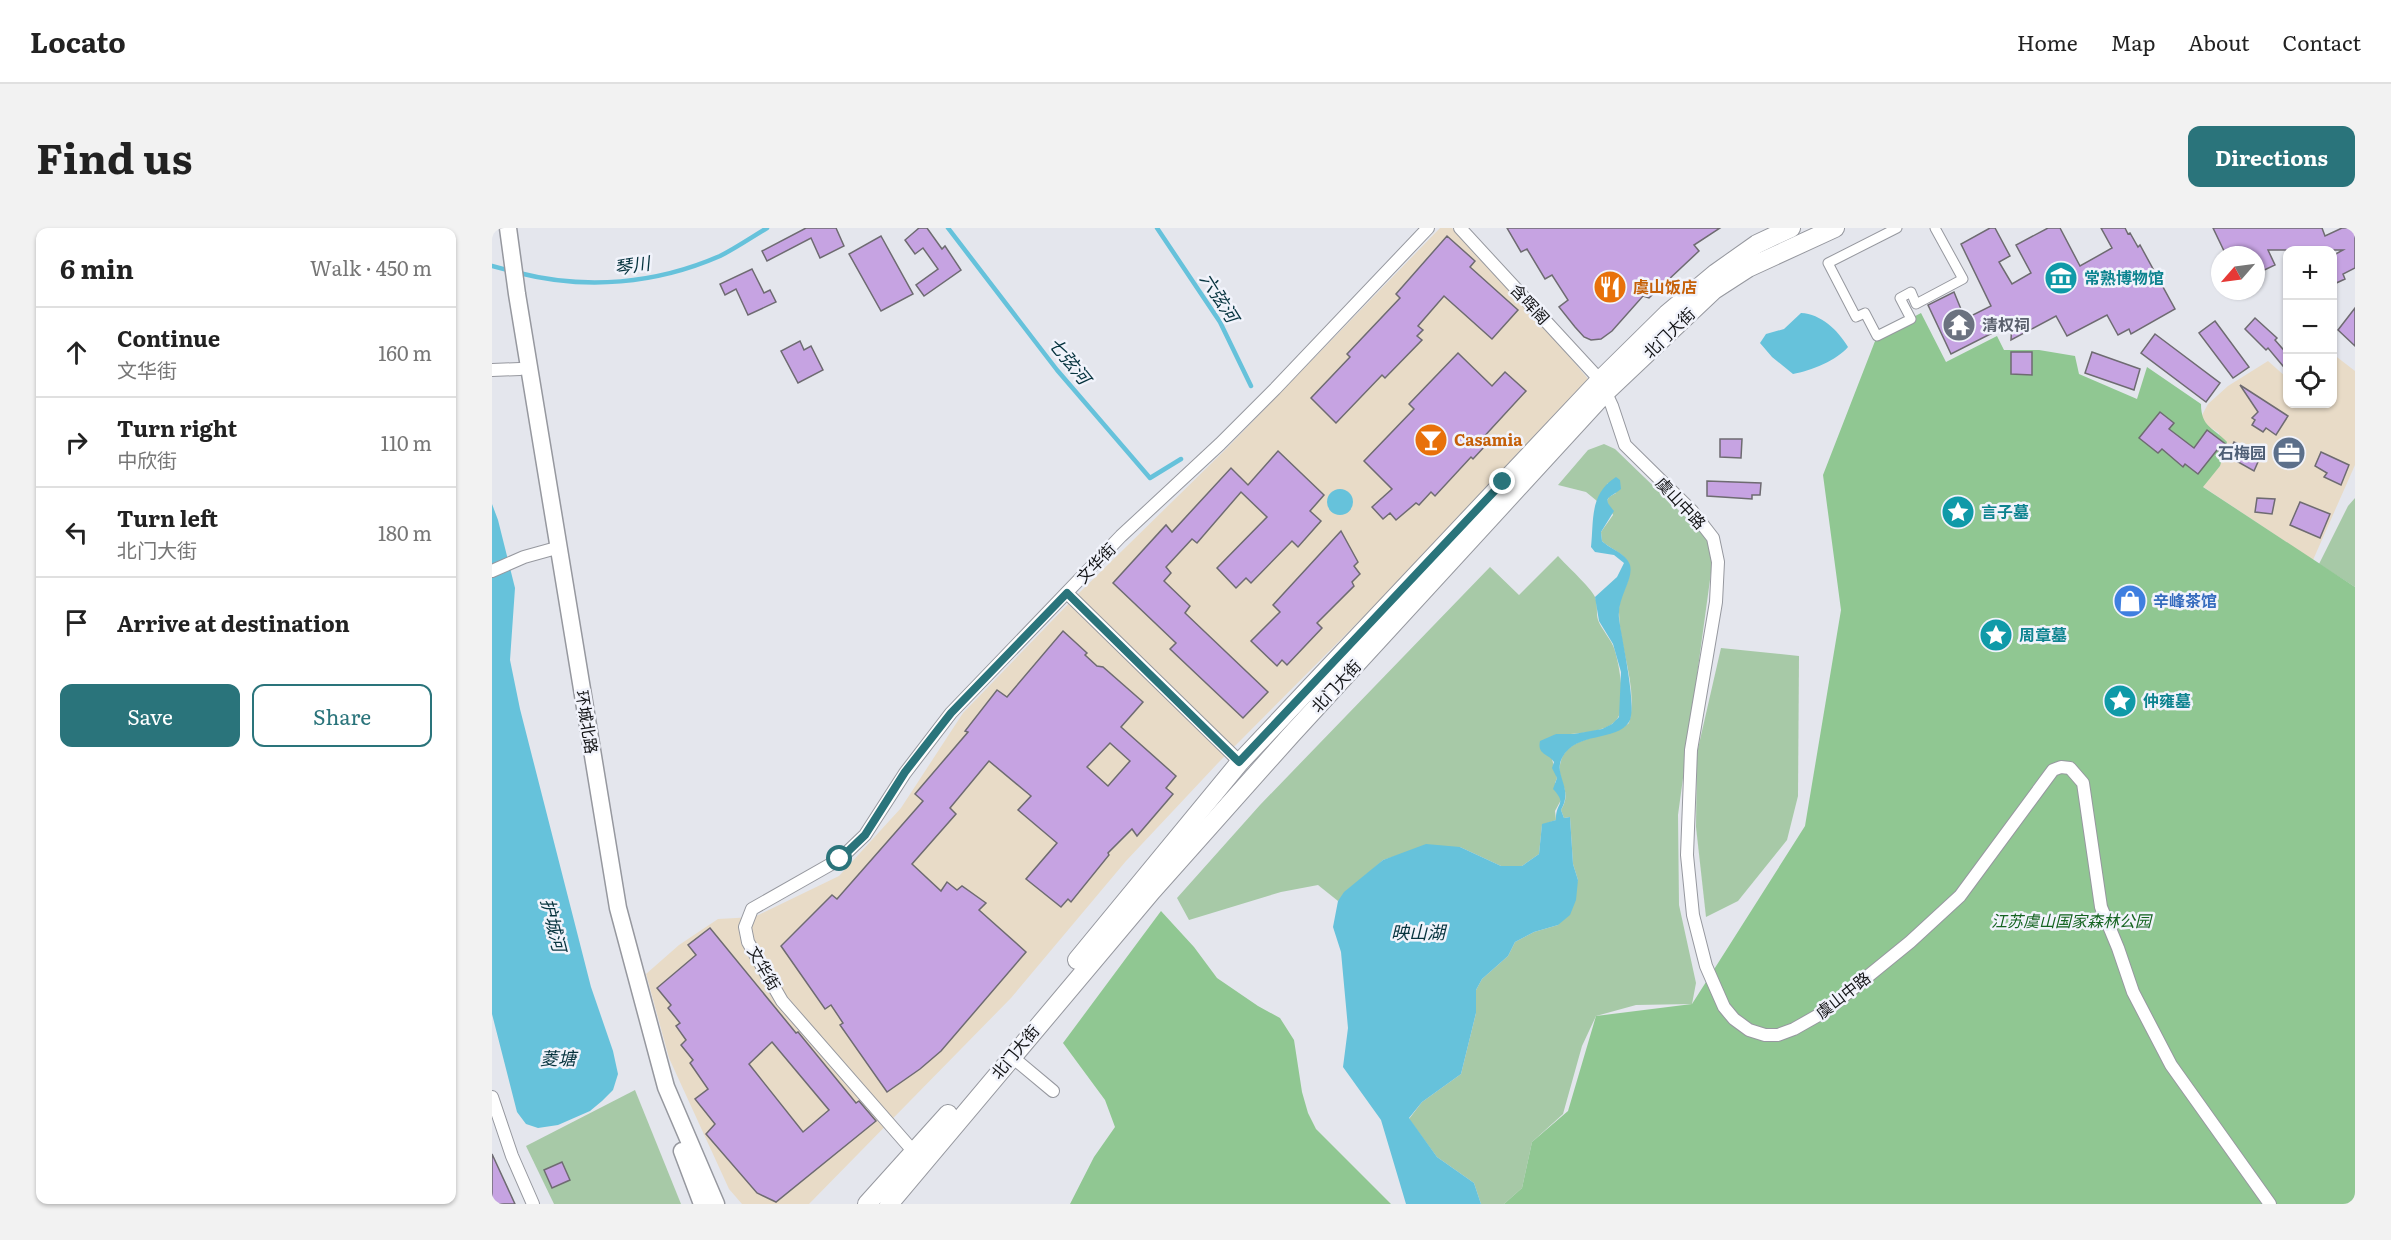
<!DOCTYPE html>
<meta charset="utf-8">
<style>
:root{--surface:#fff;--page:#f2f2f2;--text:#222;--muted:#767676;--line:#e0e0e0;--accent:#2a747b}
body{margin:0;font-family:Literata,"Noto Sans SC",serif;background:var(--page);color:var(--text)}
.controls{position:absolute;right:18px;top:18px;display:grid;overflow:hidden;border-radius:12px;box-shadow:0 2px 4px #0004}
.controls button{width:54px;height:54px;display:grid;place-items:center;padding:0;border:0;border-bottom:2px solid var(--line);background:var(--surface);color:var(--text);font:30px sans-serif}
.compass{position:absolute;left:1719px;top:18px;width:54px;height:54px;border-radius:50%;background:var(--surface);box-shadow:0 2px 4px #0004;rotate:242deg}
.stop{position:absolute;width:18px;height:18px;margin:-14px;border:4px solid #2a747b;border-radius:50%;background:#fff}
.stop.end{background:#2a747b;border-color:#fff;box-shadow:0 2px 6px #0008}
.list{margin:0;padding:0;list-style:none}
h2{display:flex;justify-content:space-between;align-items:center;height:78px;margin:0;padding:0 24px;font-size:26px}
h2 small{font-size:20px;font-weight:400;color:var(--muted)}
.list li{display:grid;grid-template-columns:39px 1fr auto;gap:18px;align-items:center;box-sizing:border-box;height:90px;padding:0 24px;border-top:2px solid var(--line)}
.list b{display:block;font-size:22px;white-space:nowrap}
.list p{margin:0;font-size:20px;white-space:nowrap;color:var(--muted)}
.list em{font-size:20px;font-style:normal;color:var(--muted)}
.actions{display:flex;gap:12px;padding:18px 24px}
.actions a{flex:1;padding:14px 0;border:2px solid var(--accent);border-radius:12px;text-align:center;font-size:21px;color:var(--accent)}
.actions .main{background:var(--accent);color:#fff}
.icon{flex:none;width:33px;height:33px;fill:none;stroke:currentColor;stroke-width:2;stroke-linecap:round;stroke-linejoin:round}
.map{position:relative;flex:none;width:1863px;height:976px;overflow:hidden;border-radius:12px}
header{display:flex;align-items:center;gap:36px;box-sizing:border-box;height:84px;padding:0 30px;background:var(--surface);border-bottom:2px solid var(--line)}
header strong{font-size:28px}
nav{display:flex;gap:33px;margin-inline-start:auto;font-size:21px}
.intro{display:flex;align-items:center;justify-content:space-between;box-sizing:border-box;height:144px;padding:0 36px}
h1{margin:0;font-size:42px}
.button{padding:15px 27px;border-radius:12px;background:var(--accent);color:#fff;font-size:21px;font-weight:700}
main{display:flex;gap:36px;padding:0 36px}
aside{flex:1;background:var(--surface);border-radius:12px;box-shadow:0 2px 4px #0004}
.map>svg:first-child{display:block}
</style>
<header>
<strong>Locato</strong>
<nav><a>Home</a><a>Map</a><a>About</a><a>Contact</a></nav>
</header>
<div class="intro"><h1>Find us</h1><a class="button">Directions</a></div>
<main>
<aside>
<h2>6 min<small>Walk · 450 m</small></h2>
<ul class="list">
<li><svg class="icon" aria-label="ahead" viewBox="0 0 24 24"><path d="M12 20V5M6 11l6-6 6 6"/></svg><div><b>Continue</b><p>文华街</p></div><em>160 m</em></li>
<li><svg class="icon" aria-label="right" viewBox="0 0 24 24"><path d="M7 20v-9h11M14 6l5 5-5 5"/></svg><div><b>Turn right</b><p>中欣街</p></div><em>110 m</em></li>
<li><svg class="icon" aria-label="left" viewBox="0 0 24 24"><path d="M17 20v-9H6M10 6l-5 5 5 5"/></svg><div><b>Turn left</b><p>北门大街</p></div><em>180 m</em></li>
<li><svg class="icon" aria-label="arrive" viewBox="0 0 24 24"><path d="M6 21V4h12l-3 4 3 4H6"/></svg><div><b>Arrive at destination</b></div></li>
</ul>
<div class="actions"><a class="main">Save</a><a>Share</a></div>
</aside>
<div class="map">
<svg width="1863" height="976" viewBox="0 0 1863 976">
<rect width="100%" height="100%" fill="#e4e6ed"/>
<g fill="#e8dbc7">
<path d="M948,0H960L1015,54L1097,152L883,377L726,535L634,633L519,770L317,976H250L237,961L177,830L154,746L187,717L226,691L262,689L347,648L409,580L471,485L584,368L734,221Z"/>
<path d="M1841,126L1863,143V237L1821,332L1710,258L1728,238L1727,205L1716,198L1709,189L1716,176L1736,158L1776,133L1794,149L1795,148L1796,176H1840Z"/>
</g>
<g fill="#a7c9a7">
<path d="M1112,216L1123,221L1210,305C1218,316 1220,324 1220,337L1186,587L1187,677L1204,755L1200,776L1144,777L1104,788L1090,818L1071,886L1040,914L1030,960L1012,976H989L982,955L945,929L917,891L930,874L969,846L984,785V762L990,751L1016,728L1023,714L1042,704L1066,697L1086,652L1081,636L1078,589L1072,590L1069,582C1081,562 1065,555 1068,537C1073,505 1118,512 1137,495C1147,457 1126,419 1127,381C1127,365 1141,353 1137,337C1135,326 1118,321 1110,313L1109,304L1121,287L1115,273L1117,269L1124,265L1116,255L1105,273L1094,264L1066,257L1096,222Z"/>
<path d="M1863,270V359L1827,336L1856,278Z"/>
<path d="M1066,328C1075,338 1098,359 1103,369C1106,376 1104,385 1106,392C1110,402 1118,410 1122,420C1127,434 1135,478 1125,491C1116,505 1079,507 1064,506L1060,531L1065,550L1063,555L1069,572L1063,583L1064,592L1050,597L1047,626L1030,638H1009L968,619L913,625L891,632L846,673L826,657L789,664L697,692L685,670L768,577L998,339L1027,367Z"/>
<path d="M1229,420L1307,428L1306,568L1295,612L1246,673L1214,689L1204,599L1205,525Z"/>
<path d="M143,862L189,976H62L34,918Z"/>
</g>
<g fill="#90c792">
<path d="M1429,85L1454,134L1505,108L1512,122H1547L1583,128L1587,146L1645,171L1655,139L1709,176C1709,199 1721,199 1735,214L1728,238L1711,259L1863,359V976H1012L1030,960L1040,914L1076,883L1104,788L1200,776L1313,598L1349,382L1331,247L1385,108Z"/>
<path d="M669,683L702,719L725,750L766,778L788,790L802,812L810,864L816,885L824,901L899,976H578L602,929L623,899L613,872L571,815Z"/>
</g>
<g fill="#66c2db">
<path d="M1309,85C1329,86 1346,102 1356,119C1345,132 1319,143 1301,146L1280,129L1268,115L1274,106L1292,101Z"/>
<path d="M1124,249L1128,252L1129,261C1116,271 1110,269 1122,283L1109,304L1110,313C1118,321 1134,325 1138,337C1142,352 1125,369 1127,390C1129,409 1146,480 1137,494C1124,514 1084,503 1070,530C1061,548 1082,559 1069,582L1072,590L1078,589L1081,636L1086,652L1084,672L1078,687L1066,697L1042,704L1023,714L1016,728L990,751L984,762V785L969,846L930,874L917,890L945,929L982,955L989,976H914L889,892L851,839L856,800L849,724L841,699L846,673L852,664L891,632L934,616L968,619L1009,638H1030L1047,626L1050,596L1064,592C1063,574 1076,577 1061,561L1065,550L1060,540L1062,534C1056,525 1045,527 1048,513L1064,506H1082L1110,501L1120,496L1127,489L1129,444L1121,416L1107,393L1103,369L1125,349L1132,335L1122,327L1103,324L1099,319C1102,293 1097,266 1124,249Z"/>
<circle cx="848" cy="274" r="13"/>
<path d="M0,276L6,292L23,360L18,432L28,481L99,759L121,823L126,846L121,862L110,873L98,883L66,897L46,900L34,896L25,884L0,786Z"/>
</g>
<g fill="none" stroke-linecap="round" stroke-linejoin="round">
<g stroke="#66c2db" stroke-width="4.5">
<path d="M456,0L565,142L658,250L689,231"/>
<path d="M665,0L728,94L759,158"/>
<path d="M0,38L19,43"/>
<path d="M27,45C94,62 164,56 228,28C244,20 260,9 275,0"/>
</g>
</g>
<g fill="#c6a3e2" stroke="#6e6b71" stroke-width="1.5" fill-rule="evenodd">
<path d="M314,0H344L352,18L328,30L319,10L275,33L270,23Z"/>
<path d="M427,0H435L450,21L453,18L469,42L432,68L424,57L446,41L431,20L423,26L413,12Z"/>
<path d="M1015,0H1228L1202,17L1207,23L1157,70L1151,68L1120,103L1109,111L1099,112L1092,109L1083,99L1067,79L1076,72L1060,47L1053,51L1035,21L1029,24Z"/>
<path d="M1498,0H1503L1518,28L1507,34L1520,56L1539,45L1524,17L1556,0H1568L1588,38L1620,20L1609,0H1633L1636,6L1638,5L1646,19L1648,17L1683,81L1639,106L1637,101L1626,107L1615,87L1575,108L1564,88L1519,112L1520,95L1459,126L1436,77L1462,64L1473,91L1499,78L1469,16Z"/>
<path d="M1721,0H1830L1833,8L1850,0H1863V40L1851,46L1853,51L1840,57V23L1842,27L1851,22H1776L1783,37L1764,46V27H1734Z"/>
<path d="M389,8L421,66L389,83L357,26Z"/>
<path d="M955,8L983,33L978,39L1026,82L1000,111L952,68L926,98L931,102L925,108L930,112L893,150L890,147L844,195L819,170L858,129L855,126L908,70L904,66Z"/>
<path d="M260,41L272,65L278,62L284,74L256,87L244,61L233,67L228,56Z"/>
<path d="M1863,80V118L1846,102Z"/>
<path d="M1763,90L1785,110L1783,112L1796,127V144L1776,120L1774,122L1753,101Z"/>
<path d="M1723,93L1757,139L1741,150L1707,105Z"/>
<path d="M1663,106L1728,155L1714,174L1649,125Z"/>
<path d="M308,113L312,122L319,118L331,142L306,155L289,123Z"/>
<path d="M1519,124H1540V147L1519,146Z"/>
<path d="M1600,124L1648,141L1642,162L1593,145Z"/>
<path d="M966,125L1000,158L1013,144L1034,163L988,213L993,218L981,231L979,229L943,268L939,264L927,277L924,275L904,292L898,285L891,291L880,279L900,261L872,233L922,181L917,176Z"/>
<path d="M1748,157L1796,188L1784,207L1774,200L1771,204L1760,197L1763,192L1760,190L1766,184Z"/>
<path d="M1668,184L1682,195L1677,201L1702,220L1715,202L1739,220L1742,214L1769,227L1762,243L1725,222L1706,246L1693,236L1691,239L1670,221L1666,225L1647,210Z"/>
<path d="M1228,211H1250L1249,230L1228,229Z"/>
<path d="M786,223L832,267L818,283L829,293L806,319L800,313L759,355L754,350L744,360L725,340L775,289L749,264L705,315L700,311L674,339L679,345L672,353L698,378L693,385L776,464L751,490L678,421L684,415L621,355L674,297L680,304L739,240L756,257Z"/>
<path d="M1829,224L1857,237L1849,257L1832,249L1835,245L1823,238Z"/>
<path d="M1215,253L1269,255L1268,267H1260V271L1215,268Z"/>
<path d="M1765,270L1783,271L1780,286L1763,284Z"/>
<path d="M1808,274L1838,286L1828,310L1798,297Z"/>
<path d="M849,303L866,334L862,338L868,346L860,354L862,358L825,395L830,400L795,437L790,432L785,438L759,413L788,384L781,377Z"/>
<path d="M571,403L595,425L593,427L605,438L611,439L651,474L629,499L684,548L674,560L681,566L645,608L640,601L616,625L617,627L579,674L576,671L569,679L534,651L565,615L526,582L539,568L497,533L458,580L464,586L420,636L449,663L455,654L465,662L470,658L494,675L487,682L534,724L449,823L428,841L395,864L348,797L351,795L339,777L333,781L289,718L340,667L345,671L431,573L423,566L476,504L473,503L505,462L515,469ZM618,515L638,533L616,558L595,539Z"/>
<path d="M218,700L304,805L306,804L364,875L367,873L384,893L284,974L265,965L214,906L223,896L203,871L216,861L198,835L201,832L189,817L194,812L184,798L188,795L176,780L179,777L165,760L204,727L196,717ZM280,814L337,882L311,904L257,836Z"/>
<path d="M0,926L23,976H0Z"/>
<path d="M70,934L78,952L60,960L52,942Z"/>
</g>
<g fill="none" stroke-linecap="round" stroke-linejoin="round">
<g stroke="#96989f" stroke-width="11">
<path id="pedestrian" d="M1405,0L1336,35L1364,89L1373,85L1385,108L1419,91L1408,70L1419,64L1424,76L1471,51L1443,0"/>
</g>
<g stroke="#96989f" stroke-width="14">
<g id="minor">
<path d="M968,0L1108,152L1120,178L1133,217L1200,283L1221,310L1226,334L1224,374L1199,522L1195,627L1201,687L1214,738L1232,779L1242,791L1257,802L1273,807H1286L1302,801L1332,784L1418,714L1468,668L1561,542L1569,539L1578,540L1591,555L1609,679L1626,720L1641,764L1679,837L1778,976"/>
<path d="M0,142L28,141"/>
<path d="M0,343L32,329L68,319"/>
<path d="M575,365L748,534"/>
<path d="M519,828L561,863"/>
<path d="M0,869L20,928L41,976"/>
<path d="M422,924L290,773L256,714L253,699L260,681L348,631L373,607L413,545L459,485L629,308L728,216L783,161L936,0"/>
</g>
</g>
<g stroke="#96989f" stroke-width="19">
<g id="secondary">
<path d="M16,0L25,66L126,680L174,859L224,976"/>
<path d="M190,923L210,976"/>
</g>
</g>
<g stroke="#96989f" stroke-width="20">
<g id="primary">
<path d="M585,732L748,534L1108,152L1175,86L1224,45L1265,16L1299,0"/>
<path d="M375,976L456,886"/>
<path d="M397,976L660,663L799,507L1113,165L1222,62L1256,40L1343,0"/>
</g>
</g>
<use href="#pedestrian" stroke="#fff" stroke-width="9"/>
<use href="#minor" stroke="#fff" stroke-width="12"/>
<use href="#secondary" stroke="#fff" stroke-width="16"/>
<use href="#primary" stroke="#fff" stroke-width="18"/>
</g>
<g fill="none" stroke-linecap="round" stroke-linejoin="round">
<path stroke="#2a747b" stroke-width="8" d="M348,631L373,607L413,544L459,485L575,365L747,534L1011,254"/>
</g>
<defs>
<g id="museum-disc" transform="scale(1.725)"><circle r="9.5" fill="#0f9aa8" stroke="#f1f3fb"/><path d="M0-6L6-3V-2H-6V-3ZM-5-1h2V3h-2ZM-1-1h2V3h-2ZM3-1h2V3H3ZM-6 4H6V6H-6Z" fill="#fff"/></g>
<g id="restaurant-disc" transform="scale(1.725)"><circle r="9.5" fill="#e8710a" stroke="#f1f3fb"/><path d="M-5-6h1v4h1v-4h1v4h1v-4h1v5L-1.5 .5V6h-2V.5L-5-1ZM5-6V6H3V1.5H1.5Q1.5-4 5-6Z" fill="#fff"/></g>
<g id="temple-disc" transform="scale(1.725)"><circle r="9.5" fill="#6b7280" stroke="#f1f3fb"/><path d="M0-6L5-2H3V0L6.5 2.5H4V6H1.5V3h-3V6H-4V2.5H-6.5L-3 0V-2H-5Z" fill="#fff"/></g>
<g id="bar-disc" transform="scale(1.725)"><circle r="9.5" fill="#e8710a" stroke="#f1f3fb"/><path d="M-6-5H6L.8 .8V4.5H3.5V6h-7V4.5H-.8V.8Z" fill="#fff"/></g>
<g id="office-disc" transform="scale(1.725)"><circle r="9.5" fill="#5c6f8a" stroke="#f1f3fb"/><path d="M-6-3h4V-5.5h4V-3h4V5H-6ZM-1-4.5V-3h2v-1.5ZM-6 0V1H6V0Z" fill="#fff"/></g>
<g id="sight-disc" transform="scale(1.725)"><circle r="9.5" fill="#0f9aa8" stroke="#f1f3fb"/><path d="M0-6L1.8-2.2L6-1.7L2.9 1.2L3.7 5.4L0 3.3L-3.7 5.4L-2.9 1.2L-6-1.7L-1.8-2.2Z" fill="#fff"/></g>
<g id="shop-disc" transform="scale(1.725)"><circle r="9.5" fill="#3f7fe0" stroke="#f1f3fb"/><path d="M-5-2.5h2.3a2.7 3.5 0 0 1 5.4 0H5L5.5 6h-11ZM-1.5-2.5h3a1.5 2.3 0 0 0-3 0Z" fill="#fff"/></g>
</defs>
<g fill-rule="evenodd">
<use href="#museum-disc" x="1569" y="50"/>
<use href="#restaurant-disc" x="1118" y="59"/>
<use href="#temple-disc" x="1467" y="97"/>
<use href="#bar-disc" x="939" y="212"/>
<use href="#office-disc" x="1797" y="225"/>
<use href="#sight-disc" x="1466" y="284"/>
<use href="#shop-disc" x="1638" y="373"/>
<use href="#sight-disc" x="1504" y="407"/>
<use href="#sight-disc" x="1628" y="473"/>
</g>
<g text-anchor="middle" stroke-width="5" stroke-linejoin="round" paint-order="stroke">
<g font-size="16" font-weight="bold" fill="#0d838f" stroke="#f1f3fb" text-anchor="start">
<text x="1592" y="56">常熟博物馆</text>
<text x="1489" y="290">言子墓</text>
<text x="1527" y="413">周章墓</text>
<text x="1651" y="479">仲雍墓</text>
</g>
<g font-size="16" font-weight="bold" fill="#c56008" stroke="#f1f3fb" text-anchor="start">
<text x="1141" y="65">虞山饭店</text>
<text x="962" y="218">Casamia</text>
</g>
<g font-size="16" fill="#131416" stroke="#f1f3fb">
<text transform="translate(1038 76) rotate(47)" y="6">含晖阁</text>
<text transform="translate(1177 105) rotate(-44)" y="6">北门大街</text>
<text transform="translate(1189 275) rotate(47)" y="6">虞山中路</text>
<text transform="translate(604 335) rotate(-46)" y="6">文华街</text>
<text transform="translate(844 458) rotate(-47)" y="6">北门大街</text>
<text transform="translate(95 494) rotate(81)" y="6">环城北路</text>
<text transform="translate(272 740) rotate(60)" y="6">文华街</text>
<text transform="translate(1351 767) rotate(-38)" y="6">虞山中路</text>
<text transform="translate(523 824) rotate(-50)" y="6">北门大街</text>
</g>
<g font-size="16" font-weight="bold" fill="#5b616d" stroke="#f1f3fb" text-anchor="start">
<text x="1490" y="103">清权祠</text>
</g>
<g font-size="16" font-weight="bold" fill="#4e5e75" stroke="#f1f3fb" text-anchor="end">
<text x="1774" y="231">石梅园</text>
</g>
<g font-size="16" font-weight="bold" fill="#366cbe" stroke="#f1f3fb" text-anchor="start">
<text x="1661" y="379">辛峰茶馆</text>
</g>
<g font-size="16" font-style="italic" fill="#156421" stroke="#f1f3fb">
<text x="1579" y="699">江苏虞山国家森林公园</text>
</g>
<g font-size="18" font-style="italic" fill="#06333e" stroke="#f1f3fb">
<text transform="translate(140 38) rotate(-9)" y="6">琴川</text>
<text transform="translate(727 70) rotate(58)" y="6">六弦河</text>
<text transform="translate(577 133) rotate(51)" y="6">七弦河</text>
<text transform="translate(61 697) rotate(76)" y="6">护城河</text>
<text x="926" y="711">映山湖</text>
<text x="66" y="837">菱塘</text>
</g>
</g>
</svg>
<div class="controls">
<button>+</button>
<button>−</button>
<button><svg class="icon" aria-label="locate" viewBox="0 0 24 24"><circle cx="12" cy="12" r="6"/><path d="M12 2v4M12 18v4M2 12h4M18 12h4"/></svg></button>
</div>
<svg class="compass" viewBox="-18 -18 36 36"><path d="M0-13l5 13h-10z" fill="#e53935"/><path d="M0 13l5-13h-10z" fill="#767676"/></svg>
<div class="stop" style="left:348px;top:631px"></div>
<div class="stop end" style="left:1011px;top:254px"></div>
</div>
</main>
